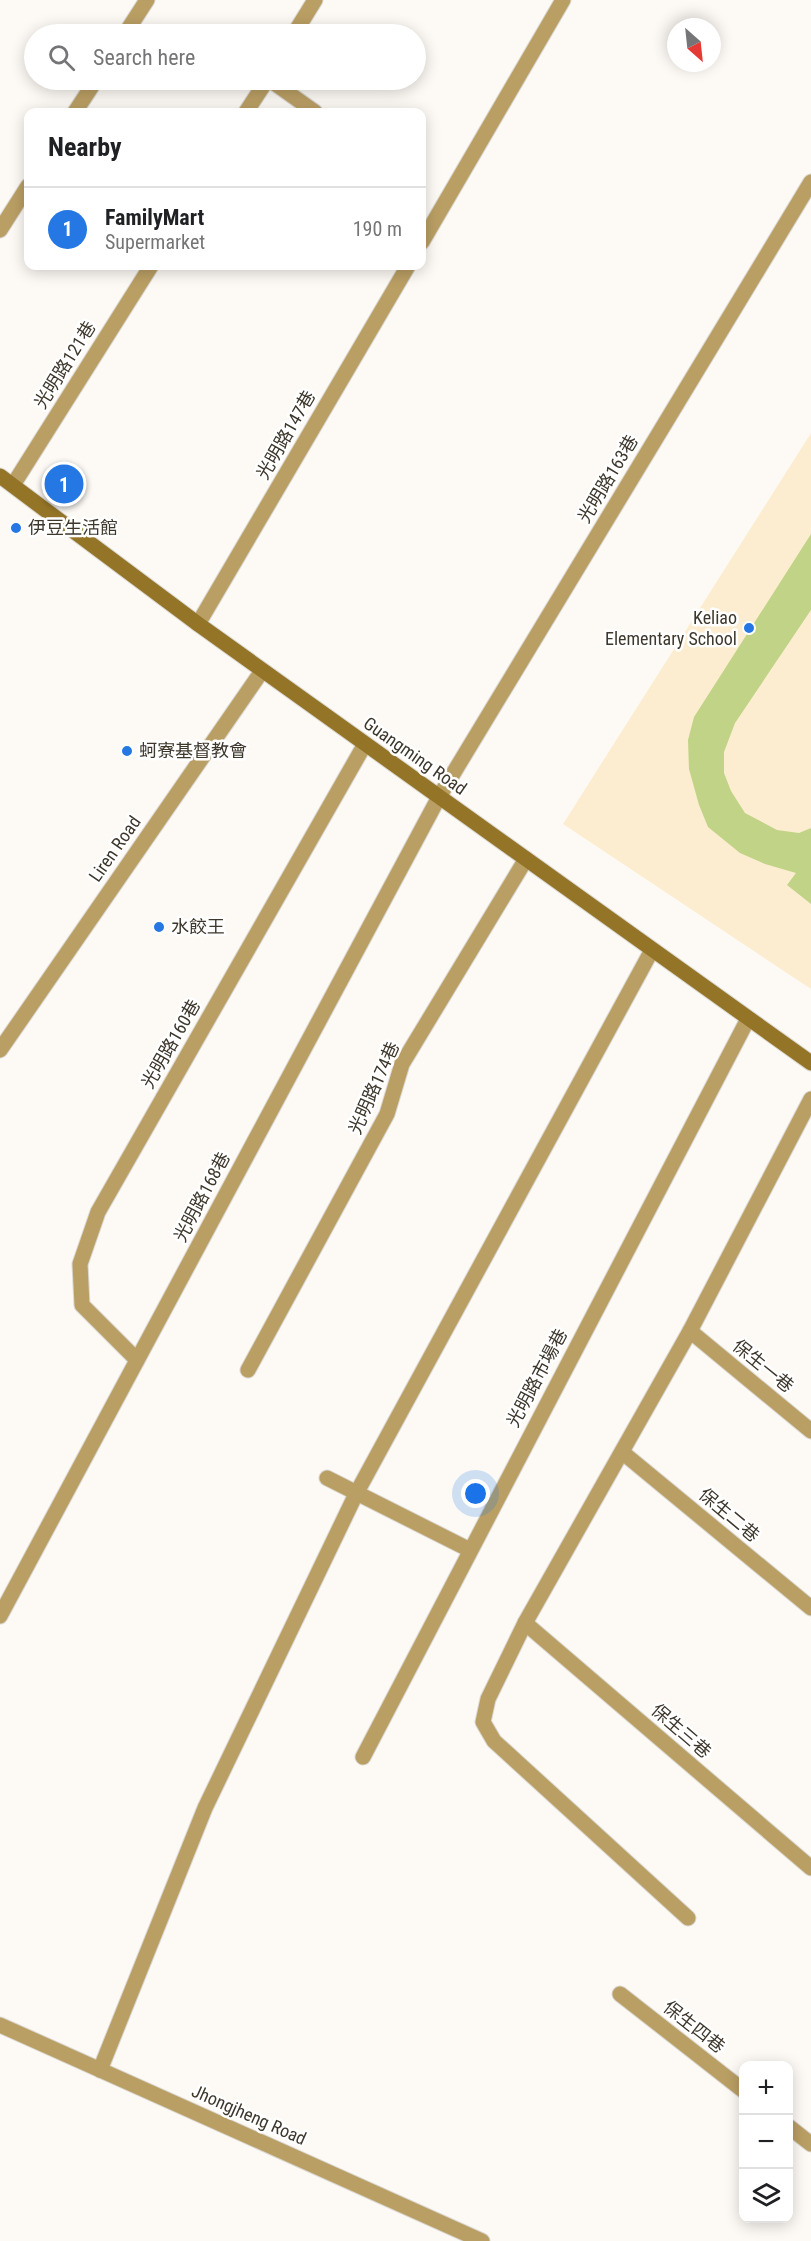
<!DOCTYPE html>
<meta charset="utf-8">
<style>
:root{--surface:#fff;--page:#f6f6f6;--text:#202124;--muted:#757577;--line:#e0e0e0;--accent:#2578e3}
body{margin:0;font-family:"Roboto Condensed","Noto Sans TC",sans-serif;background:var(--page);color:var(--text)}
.controls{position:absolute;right:18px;bottom:18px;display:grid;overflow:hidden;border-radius:12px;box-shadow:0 3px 15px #0003}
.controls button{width:54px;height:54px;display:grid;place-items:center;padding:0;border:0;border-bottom:2px solid var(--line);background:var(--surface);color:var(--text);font:30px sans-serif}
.compass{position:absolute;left:667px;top:18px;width:54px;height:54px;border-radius:50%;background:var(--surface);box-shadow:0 3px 15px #0003;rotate:153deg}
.you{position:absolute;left:476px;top:1494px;width:21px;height:21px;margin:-15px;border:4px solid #fff;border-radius:50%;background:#1a73e8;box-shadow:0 0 0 9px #1a73e833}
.badge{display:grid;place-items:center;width:39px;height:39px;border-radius:50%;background:var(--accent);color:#fff;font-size:20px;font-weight:700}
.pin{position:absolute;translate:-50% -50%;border:3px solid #fff;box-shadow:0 2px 6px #0006}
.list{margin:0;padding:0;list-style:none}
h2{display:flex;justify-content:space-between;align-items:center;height:78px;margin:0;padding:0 24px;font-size:26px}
h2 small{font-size:20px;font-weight:400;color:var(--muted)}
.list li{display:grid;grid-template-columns:39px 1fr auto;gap:18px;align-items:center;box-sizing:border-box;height:84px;padding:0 24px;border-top:2px solid var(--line)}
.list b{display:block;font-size:22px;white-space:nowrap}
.list p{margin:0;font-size:20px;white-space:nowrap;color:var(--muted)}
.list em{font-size:20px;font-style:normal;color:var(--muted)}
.icon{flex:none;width:33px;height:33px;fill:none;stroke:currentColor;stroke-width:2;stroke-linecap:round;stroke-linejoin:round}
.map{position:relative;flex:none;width:811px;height:2241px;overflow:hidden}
.search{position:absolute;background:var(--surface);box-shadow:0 3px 15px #0003;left:24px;top:24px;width:402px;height:66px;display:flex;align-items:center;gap:15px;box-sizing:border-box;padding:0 21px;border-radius:33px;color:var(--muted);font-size:22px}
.panel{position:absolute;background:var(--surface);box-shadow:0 3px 15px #0003;left:24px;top:108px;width:402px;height:162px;border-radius:12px}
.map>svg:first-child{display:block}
</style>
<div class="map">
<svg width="811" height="2241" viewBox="0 0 811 2241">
<rect width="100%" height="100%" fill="#fdfaf5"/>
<path fill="#fcedd0" d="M811,433V989L563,824Z"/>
<path fill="#c1d387" d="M811,534V610L735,723L724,752V773L731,791L745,813L777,830L799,833L811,828V904L787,885L796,873L765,864L740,853L708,827L699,805L689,769L688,740L694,717Z"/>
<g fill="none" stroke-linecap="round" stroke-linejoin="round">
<g stroke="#dad7d1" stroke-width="17">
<g id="lane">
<path d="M690,1331L811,1431"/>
<path d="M137,1360L82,1305L80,1264L98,1212L365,744"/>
<path d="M248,1370L387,1114L402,1064L526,859"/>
<path d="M622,1452L811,1608"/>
<path d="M327,1478L470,1550"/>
<path d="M0,1616L439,797"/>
<path d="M525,1623L811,1868"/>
<path d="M363,1757L748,1019"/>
<path d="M688,1918L494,1741L483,1722L488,1699L525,1623L690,1331L811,1099"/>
<path d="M620,1994L744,2091"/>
<path d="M100,2070L205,1808L356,1494L652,950"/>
<path d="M788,2126L811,2144"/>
</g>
</g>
<g stroke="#dad7d1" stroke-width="17">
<g id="street">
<path d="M125,34L147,0"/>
<path d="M294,34L315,0"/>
<path d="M270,80L315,112"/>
<path d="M75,112L96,80"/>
<path d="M246,112L267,80"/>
<path d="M0,230L28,186"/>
<path d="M422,242L563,0"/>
<path d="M13,485L151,266"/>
<path d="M198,624L408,266"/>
<path d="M439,797L811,182"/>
<path d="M0,1050L262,671"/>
<path d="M0,2025L482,2241"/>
</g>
</g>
<g stroke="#dad7d1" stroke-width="17">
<path id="secondary" d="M0,476L198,624L811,1063"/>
</g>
<use href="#lane" stroke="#ba9f64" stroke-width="15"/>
<use href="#street" stroke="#ba9f64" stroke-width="15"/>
<use href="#secondary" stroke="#947426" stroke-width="15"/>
</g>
<g fill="#2578e3" stroke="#fff" stroke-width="2">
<circle cx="16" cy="528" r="6"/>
<circle cx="749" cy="628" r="6"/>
<circle cx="127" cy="751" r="6"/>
<circle cx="159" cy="927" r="6"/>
</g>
<g text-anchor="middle" stroke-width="5" stroke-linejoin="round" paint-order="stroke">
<g font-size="18" fill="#3d372c" stroke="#fff">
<text transform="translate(65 365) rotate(-58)" y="6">光明路121巷</text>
<text transform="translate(286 435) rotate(-60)" y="6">光明路147巷</text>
<text transform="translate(608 479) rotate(-59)" y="6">光明路163巷</text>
<text transform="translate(415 756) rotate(35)" y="6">Guangming Road</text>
<text transform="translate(115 849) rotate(-55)" y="6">Liren Road</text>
<text transform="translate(171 1044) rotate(-60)" y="6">光明路160巷</text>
<text transform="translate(374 1088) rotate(-66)" y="6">光明路174巷</text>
<text transform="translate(202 1197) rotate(-62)" y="6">光明路168巷</text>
<text transform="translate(763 1366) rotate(39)" y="6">保生一巷</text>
<text transform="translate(537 1378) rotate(-62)" y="6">光明路市場巷</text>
<text transform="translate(729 1515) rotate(40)" y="6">保生二巷</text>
<text transform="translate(681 1731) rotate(41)" y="6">保生三巷</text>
<text transform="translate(694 2027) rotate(38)" y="6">保生四巷</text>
<text transform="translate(249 2115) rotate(24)" y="6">Jhongjheng Road</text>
</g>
<g font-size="18" fill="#3d372c" stroke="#fff" text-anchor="start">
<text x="28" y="534">伊豆生活館</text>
<text x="737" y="624" text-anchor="end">Keliao<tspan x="737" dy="21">Elementary School</tspan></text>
<text x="139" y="757">蚵寮基督教會</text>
<text x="171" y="933">水餃王</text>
</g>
</g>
</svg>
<div class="controls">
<button>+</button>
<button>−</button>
<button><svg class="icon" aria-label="layers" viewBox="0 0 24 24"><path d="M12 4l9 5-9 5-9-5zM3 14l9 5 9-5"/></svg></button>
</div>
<svg class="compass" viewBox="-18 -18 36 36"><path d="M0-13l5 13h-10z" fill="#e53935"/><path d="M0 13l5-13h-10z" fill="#757577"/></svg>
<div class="you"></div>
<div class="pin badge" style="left:64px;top:484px">1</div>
<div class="search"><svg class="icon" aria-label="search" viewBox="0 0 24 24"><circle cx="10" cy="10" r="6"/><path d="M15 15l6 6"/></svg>Search here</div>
<section class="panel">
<h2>Nearby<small></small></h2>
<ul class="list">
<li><span class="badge">1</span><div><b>FamilyMart</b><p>Supermarket</p></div><em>190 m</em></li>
</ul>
</section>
</div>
